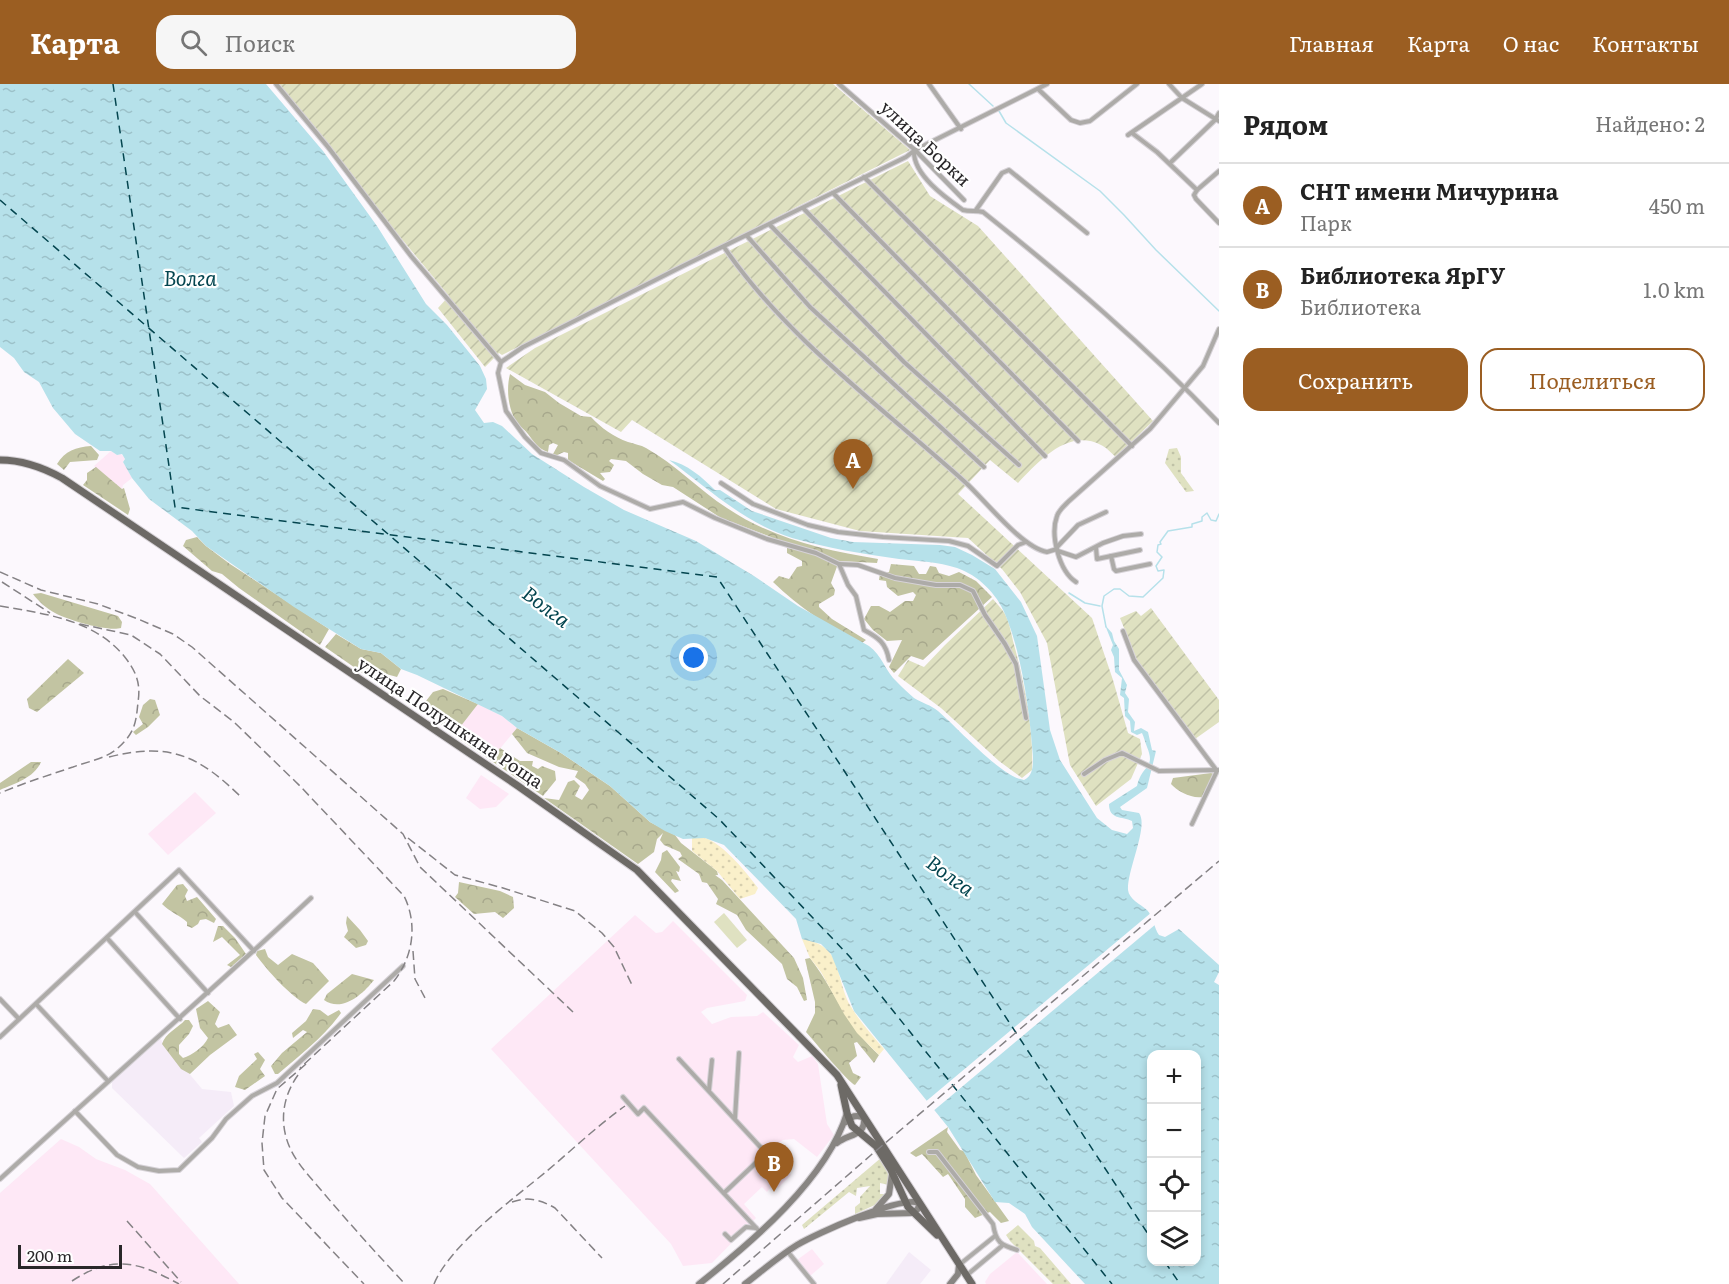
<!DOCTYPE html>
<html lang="ru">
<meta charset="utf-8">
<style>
:root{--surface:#fff;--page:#f6f6f6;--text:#222;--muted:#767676;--line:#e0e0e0;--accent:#9b5e22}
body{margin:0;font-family:Literata,serif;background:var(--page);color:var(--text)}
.controls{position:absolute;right:18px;bottom:18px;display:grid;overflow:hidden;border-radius:12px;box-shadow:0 3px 9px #0003}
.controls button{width:54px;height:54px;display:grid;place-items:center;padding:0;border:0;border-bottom:2px solid var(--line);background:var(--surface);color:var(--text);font:30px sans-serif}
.scale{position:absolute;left:18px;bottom:15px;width:104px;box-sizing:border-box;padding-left:6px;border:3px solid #292729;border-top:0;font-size:16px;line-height:21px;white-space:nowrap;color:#292729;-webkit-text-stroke:4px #fff;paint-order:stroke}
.you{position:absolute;left:694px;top:574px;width:21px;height:21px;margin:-15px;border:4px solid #fff;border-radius:50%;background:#1a73e8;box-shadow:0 0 0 9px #1a73e833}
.badge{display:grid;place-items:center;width:39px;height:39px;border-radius:50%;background:var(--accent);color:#fff;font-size:20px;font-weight:700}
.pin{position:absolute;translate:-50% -50px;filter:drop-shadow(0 2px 3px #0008)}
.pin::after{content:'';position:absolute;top:32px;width:21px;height:18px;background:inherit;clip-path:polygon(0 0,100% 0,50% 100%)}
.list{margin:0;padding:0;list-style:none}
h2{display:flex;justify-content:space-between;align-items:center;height:78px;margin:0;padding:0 24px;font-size:26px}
h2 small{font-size:20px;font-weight:400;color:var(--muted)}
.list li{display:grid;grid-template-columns:39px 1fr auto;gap:18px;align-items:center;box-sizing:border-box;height:84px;padding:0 24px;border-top:2px solid var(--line)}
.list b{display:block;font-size:22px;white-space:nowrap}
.list p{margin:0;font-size:20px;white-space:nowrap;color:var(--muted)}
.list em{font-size:20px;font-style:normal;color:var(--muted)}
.actions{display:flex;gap:12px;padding:18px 24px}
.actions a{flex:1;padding:14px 0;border:2px solid var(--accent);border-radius:18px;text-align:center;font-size:21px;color:var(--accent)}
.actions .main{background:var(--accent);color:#fff}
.icon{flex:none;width:33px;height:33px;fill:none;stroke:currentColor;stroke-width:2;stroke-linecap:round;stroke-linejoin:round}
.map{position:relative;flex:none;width:1219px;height:1200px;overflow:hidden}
header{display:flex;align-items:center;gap:36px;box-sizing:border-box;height:84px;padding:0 30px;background:var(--accent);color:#fff}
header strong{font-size:28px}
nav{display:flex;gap:33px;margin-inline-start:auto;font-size:21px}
.search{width:420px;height:54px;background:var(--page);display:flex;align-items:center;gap:15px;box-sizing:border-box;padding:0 21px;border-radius:18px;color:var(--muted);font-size:22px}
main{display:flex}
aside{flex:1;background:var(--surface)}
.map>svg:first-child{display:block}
</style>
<header>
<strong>Карта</strong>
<div class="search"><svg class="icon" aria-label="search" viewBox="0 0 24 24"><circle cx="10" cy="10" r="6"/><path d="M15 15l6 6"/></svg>Поиск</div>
<nav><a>Главная</a><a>Карта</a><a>О нас</a><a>Контакты</a></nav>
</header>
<main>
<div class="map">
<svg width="1219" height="1200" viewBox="0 0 1219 1200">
<defs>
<pattern id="grass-dots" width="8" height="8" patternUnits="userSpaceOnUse" patternTransform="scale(1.5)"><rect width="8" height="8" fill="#dfe1c1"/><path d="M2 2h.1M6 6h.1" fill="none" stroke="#bfc1a6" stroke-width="1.8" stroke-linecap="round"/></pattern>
<pattern id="forest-crowns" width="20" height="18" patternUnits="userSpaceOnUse" patternTransform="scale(1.5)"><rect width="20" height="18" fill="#c2c4a2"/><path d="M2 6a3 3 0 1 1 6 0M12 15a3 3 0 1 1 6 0" fill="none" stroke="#a7a88c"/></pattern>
<pattern id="sand-dots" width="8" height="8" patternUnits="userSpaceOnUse" patternTransform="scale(1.5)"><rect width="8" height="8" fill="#faf0ca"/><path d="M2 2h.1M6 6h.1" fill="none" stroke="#d6ceae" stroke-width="1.8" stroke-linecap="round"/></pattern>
<pattern id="garden-furrows" width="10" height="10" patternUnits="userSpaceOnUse" patternTransform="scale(1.5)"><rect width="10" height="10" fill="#dfe1c1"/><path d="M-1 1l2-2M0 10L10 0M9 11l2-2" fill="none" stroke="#bfc1a6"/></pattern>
<pattern id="water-ripples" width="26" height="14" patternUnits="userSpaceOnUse" patternTransform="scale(1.5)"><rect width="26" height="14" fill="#b6e1ea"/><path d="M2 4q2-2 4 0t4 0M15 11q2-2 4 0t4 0" fill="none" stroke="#9cc1c9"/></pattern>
</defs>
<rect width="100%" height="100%" fill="#fcf8fd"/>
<g fill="#f5ecf8">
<path d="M157,951L202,1005L231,1008L234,1022L199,1054L202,1058L184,1074L112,1004V991Z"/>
<path d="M909,1168L931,1186L920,1200H886Z"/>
</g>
<g fill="#fee8f6">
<path d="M111,367L117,371L121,370L125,374L123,378L132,394L123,401L122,405L94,382Z"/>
<path d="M478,620L502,632L517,644L494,672L457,647Z"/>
<path d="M481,691L509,710L496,723L480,725L466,714Z"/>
<path d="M195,708L216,729L168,771L148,750Z"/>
<path d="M635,831L656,849L662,848L673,837L747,911L745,917L707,924L701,928L712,940L731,933L757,932L763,928L799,961L793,973L798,978L812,972L818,980L827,1040L834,1051L817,1073L794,1055L783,1056L772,1064L791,1091L778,1104L774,1099L767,1108L762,1103L744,1120L756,1134L712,1179L683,1182L671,1160L491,965Z"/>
<path d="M61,1055L79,1063L96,1075L125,1086L150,1100L239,1200H0V1109Z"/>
<path d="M812,1165L824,1180L810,1192L797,1176Z"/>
<path d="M1017,1168L1047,1200H986L985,1198L990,1190Z"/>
</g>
<g fill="url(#grass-dots)">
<path d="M1177,364L1181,373V389L1194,407L1186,408L1165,379L1169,365Z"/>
<path d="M882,1073L890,1089L889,1101L880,1099V1110H885L877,1120L855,1130V1123L860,1119V1113L870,1102L857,1104L856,1112L849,1108L804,1145L802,1141Z"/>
<path d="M1018,1141L1034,1157L1035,1162L1040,1164L1071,1200H1053L1010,1157L1006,1151Z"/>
</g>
<g fill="url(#forest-crowns)">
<path d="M510,290L525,301L545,308L559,319L581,332L591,333C601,344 614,353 628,358C634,360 641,361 646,364C675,380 699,406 727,424C773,455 824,466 878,475L877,479L839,477L831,499L835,506L834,511L819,520V523L832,535L866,556L862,559C829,544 799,523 773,498L779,492L789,495L797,483L802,482V477L787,469V464L794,465V462L782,460L771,453L721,434L673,403L662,401L643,390L626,377L611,375L609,377L614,381L610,388L600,389L605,395L603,397L568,376V369L564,368L555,372L553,370L558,361L553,359L549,361L548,368C537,364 535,359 528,350C525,346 521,343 518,340C508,327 506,305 510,290Z"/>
<path d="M91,362L99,371L97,376L70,378L64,386L57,380C65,367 76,363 91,362Z"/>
<path d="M96,383L122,405L124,404L130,425L128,431L83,401L87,396V389Z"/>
<path d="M197,453L206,462L230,480L329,545L320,561L239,504L222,490L212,487L183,462L186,456Z"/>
<path d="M891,480L914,482L919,490H926L930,482L936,483L939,489L949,492L959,488L976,497L992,513L923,576L911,572L894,589L889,583L902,556L887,557L873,546L864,535L871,522H879L890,528L905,517H913L916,511L913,508L898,512L887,503L886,497L879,496L880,489L889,488Z"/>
<path d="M41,509L118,532L122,538L121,544C108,548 68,536 55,529C47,525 38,517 33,510Z"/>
<path d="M336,550L361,565L381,569L401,585L397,593L375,587L374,590L378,594L379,598L374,597L325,563Z"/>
<path d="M68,575L84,589L37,628L29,624L27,615Z"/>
<path d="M443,605L478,620L457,647L494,672L500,664L520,677H533L532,682L538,685L542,682L555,687L556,696L543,712L449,648L439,638L440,634L427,621L426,617L433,608Z"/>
<path d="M150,615L155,616L160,631L148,643L136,651L133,648L143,640L139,633L143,621Z"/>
<path d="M517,644L561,669L610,702L650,738L675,751L681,759L717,787L718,791L704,792L715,791L722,796L794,874L803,894L807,916L804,917L797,903L787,895L782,880L746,846L737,831L716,820L718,815L707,799L702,798L699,790L678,775L682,772L680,768L664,761L660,756L663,749L657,755L654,768L638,780L544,714L559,716L568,698L574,696L580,702L575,712L582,716L589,706L585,700L575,693L578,687L559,683L527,669L512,650Z"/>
<path d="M31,678H41C34,694 14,700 0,706V699Z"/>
<path d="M1211,689L1214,690L1202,713C1192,715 1177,707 1171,700L1173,694Z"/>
<path d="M667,766L680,783L679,788L676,787L681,797L672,795L671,797L679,807L675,809L655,788L661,776L662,769Z"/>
<path d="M459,798L500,807L513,813L514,824L503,834L495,828L474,830L455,813L458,809Z"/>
<path d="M183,800L188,806L185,812L187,817L197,813L216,835L214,839L206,835L200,836L198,840L192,844L187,842V838C179,831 170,828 162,820L177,801Z"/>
<path d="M347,832L360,846L368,857L366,861L356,864L344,853L348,847L346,839Z"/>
<path d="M218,842H223L235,854L246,870L231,883L227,881L240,871L222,853L213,858Z"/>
<path d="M265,865L268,873L278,881L292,870L313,879L329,897L306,920C291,913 266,885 256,871L257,867Z"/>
<path d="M810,874C836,908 846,941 879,971L874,979L857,958L854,959L857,972L849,979L853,989L861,993L855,1001C849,999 814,957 806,948L815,929V918L805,875Z"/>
<path d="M352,890L374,896C363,910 342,929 324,916L327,910Z"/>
<path d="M208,917L220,928L215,940L218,944L229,940L237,951L210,971L190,990L181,985L162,960C165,949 178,944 185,936H189L193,942L189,950L179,961V970L183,974C192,971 204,963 208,954L200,944L196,925Z"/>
<path d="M313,925L320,926L328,932L339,926L341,929C324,953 300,971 278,990H275L271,982L282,969L307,948L303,946L293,954L292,949L306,937Z"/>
<path d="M258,968L265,976L260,985L265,992L245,1006L235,1003L239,992L257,975L254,970Z"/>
<path d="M948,1043L947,1048L960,1066L964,1067L976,1091L1009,1137L1001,1139L990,1128L975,1134L965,1123V1115L948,1090L943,1093L922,1070L916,1073L910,1069Z"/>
</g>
<g fill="url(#sand-dots)">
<path d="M700,753C720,755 746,788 758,804L755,810L740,815L717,787L692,767V754Z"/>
<path d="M802,855C844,862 834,891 850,921C859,937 872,951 884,965L879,971L857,949L844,930L821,888L810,874Z"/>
</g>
<g fill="url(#garden-furrows)">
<path d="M278,0H833L910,66L502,271L499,269L485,283L438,224L449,212L396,148Z"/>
<path d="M908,77L930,112L978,142L1153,337L1116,373C1111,369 1106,363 1101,361C1068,344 1039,377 1018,399L990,376L958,410L1092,534L1113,596L1128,649L1140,655L1142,670L1131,695L1096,722L1070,681L1047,559L1020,508L1002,485L968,454L860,447L776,425L632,336L621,348L506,284L535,264Z"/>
<path d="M993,515C997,520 1002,525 1005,530C1009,538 1011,548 1013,557C1024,596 1034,646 1032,686L1022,694L999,677L941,624L898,592L908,576L924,583L945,561Z"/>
<path d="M1151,524L1219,616V638L1195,655L1137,576L1120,534L1136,527L1141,532Z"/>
</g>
<path fill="#dfe1c1" d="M724,829L747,856L737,864L714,838Z"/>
<path fill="url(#water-ripples)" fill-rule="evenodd" d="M0,0H266L323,67L377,142L426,220L447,241L480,282L486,295L487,305L475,326L484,339L493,338L502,342L532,370L584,403L624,426L696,457L754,492L798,522L869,562C882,571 885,587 897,598C902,603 908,609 914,614C922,619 931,621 938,627C957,643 1001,693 1024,696C1033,692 1033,682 1033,673C1030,630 1022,570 1005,530C997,510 978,491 957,484C938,478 919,477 899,475C863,470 827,464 792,454C744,439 708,404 669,376C687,380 702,393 715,406H720L752,427L831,454L853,458L940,461L955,463L972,471L995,485L1021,518L1037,552L1050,646L1060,676L1097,734L1112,746L1127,750L1133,744L1132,737C1122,732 1109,736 1109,720L1137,702C1142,680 1156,685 1147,663C1145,658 1144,653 1142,649L1137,651L1131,648L1130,637L1125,632L1124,614L1120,611L1122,594L1115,588L1114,573L1111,566L1113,561L1105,541L1112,549L1114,557L1119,565V586L1127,601L1125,609L1129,615L1128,628L1135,638L1134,647L1141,644L1148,648L1152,666L1156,667L1147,704L1120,723L1122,726L1139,729C1149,742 1127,786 1128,806C1129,815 1140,820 1147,826C1153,832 1154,844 1159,851L1165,853L1179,845L1219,881V888L1214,898L1219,901V1200H1085L1032,1143L1025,1130L1009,1119L995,1118L948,1043L854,927L831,870L821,860L802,855L796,835L724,761L705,754L683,755L665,747L650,738L610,702L561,669L517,644L502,632L417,591L401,585L381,569L361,565L294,523L206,462L192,447L149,415L132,394L123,378L125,375L122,370L117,371L111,367H100L75,350L53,324L39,298L24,288L14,274L0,263ZM1152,970H1196V1178H1152Z"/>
<path fill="#fcf8fd" d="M1152,828L1156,840L932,1028L924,1019Z"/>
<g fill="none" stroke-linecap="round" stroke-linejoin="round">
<g stroke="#b6e1ea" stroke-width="1.5">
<path d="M969,0L993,22"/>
<path d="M999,27L1006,39L1100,107L1124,131L1156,166L1219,227"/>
<path d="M1069,509L1085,519L1100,522"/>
<path d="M1106,543L1102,522L1104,512L1114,505H1120L1129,512L1143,513L1163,494L1164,486L1158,487L1156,482L1162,473L1157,468L1158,461L1161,460L1160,458L1168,447L1192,443V440L1202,437V433L1207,429L1211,436L1216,437L1219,430"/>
</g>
<g stroke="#04454f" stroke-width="1.5" stroke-dasharray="8 6" stroke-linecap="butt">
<path d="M113,0L175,423L717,493L1152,1156"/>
<path d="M0,116L719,735L850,873L1112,1200"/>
<path d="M1165,1178L1180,1200"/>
</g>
<g stroke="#d6d2d7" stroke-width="6">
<g id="street">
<path d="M276,0L328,63L411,172L501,278"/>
<path d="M839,0L915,66L964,116"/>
<path d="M929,0L961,45"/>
<path d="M1169,0L1182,14L1219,37"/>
<path d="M1038,5L1071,36L1080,39L1090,37L1137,0"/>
<path d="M1132,49L1157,68L1197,106L1194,111L1196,115L1219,139"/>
<path d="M1128,51L1202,0"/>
<path d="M914,67C913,91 946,114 963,126C970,128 976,126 983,128C1066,194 1146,262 1219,339"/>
<path d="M1170,79L1215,36L1219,29"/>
<path d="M864,93L1132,362"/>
<path d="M1197,106L1219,87"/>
<path d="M833,109L1078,357"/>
<path d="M803,124L1045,372"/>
<path d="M976,126L1002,89L1009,86L1087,149"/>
<path d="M770,141L904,278L1019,381"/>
<path d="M747,152L810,223L984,383"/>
<path d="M724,163C785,253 884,325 965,398C985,416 1022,464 1047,468L1057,465"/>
<path d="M721,399L753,420L808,441L838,448L883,453L949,457L968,462L997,482L1018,461L1026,458"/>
<path d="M1058,462L1078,441L1106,428"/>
<path d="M1096,464L1097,475L1140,466"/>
<path d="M1058,467L1076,473L1103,459L1123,452L1141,450"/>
<path d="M1111,472L1114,485L1116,487L1150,480"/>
<path d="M839,480L858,481L895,494L936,501H960L973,507L985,531L1005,560L1016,580L1026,634"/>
<path d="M1076,498C1059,487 1050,451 1057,432C1059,426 1064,422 1069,417L1150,345L1203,282L1219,245"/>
<path d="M1123,547L1134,576L1217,687L1192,740"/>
<path d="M889,576C886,559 879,554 864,546L856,512L848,501L839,480L816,469L767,455L715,434L683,418L650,425L600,402L564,376L541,369L525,353L506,327L498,289L501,278L523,263L683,182L906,73L915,66L1047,0"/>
<path d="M1084,690L1105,676L1122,669L1159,687L1218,686"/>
<path d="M135,828L208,909"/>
<path d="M107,854L180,935"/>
<path d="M0,915L19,935"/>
<path d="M36,920L108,997"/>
<path d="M0,953L179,786L254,867"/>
<path d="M679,975L764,1067L762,1073L724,1109"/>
<path d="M709,1006L712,976"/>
<path d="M623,1013L638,1030L644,1024L760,1148"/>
<path d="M75,1027L117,1071L138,1083L159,1087L179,1086L212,1054L226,1035L252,1012L277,999L403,882"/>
<path d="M735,1034L739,969"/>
<path d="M929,1068H937L993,1140C996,1159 1001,1161 1017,1166"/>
<path d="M0,1095C103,1001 209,909 311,814"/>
<path d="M725,1150L731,1156L746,1143L756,1144"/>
<path d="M788,1168L814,1200"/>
<path d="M959,1181L995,1152"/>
<path d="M967,1191L1003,1161"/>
</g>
</g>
<g stroke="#d6d2d7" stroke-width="8">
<g id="secondary">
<path d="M837,1059C848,1050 866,1052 864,1034C858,1030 850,1032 846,1038"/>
<path d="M876,1125L889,1110L892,1090"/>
<path d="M699,1200C752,1158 827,1095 847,1029"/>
<path d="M745,1200C762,1187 779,1172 797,1161C815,1150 902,1111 919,1119L918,1125L912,1129L877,1130L859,1134"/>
<path d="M950,1200L958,1190L959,1181"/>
</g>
</g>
<g stroke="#d6d2d7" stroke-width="9">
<g id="primary">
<path d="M0,376C23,376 42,383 62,394L518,702L637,786L837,991L972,1200"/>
<path d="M841,1001L847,1029L852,1042L876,1062L891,1086L908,1123L937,1151"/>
</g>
</g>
<use href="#street" stroke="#adaba8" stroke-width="4"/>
<use href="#secondary" stroke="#888582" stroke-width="6"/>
<use href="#primary" stroke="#6d6a66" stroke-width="7"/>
<g stroke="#858285" stroke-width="1.5" stroke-dasharray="9 4.5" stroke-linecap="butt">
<path d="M0,488L41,506L98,520L138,535L173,550L192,563L403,750L420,783L573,928"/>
<path d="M2,498L50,529"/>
<path d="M0,522C45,530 93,535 124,572C136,587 141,599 138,618C136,639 135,648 119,663C106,675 89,677 73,683C49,691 24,699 0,709"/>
<path d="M80,540L131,551L160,570L200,612L234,638L300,702L404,812C418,840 413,873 394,897L300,984"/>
<path d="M109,673C169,658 198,671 241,713"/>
<path d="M408,754L455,791L503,804L575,827L602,849L614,863L632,901"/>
<path d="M413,867L415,895L425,914"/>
<path d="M306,980L277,1005L265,1032L262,1059L264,1086L282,1114L364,1200"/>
<path d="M298,991C285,1009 280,1031 286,1053C292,1075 307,1089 321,1106C348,1138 376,1169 405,1200"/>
<path d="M512,1118C528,1112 541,1116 555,1124L602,1174"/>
<path d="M127,1137L181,1198"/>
<path d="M72,1197C113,1170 139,1178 179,1200"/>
<path d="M434,1200C450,1161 513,1115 547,1087C573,1065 597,1042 625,1022"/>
<path d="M723,1200L871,1071L1219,777"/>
</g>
</g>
<g text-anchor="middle" stroke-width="4.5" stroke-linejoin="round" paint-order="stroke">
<g font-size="18" fill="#292729" stroke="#fff">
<text transform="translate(925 60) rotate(43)" y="6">улица Борки</text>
<text transform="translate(450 639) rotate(34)" y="6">улица Полушкина Роща</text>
</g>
<g font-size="20" font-style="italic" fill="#04454f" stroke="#fff">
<text x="190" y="202">Волга</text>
<text transform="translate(546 523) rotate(37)" y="7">Волга</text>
<text transform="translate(950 792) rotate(36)" y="7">Волга</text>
</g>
</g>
</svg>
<div class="controls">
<button>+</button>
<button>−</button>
<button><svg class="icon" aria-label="locate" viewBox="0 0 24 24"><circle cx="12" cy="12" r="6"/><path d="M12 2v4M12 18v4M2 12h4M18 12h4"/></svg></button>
<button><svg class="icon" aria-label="layers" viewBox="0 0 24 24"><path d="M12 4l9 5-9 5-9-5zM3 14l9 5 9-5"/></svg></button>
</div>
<div class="scale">200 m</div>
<div class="you"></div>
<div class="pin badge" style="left:853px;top:405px">A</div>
<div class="pin badge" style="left:774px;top:1108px">B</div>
</div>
<aside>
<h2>Рядом<small>Найдено: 2</small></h2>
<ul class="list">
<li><span class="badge">A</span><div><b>СНТ имени Мичурина</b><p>Парк</p></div><em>450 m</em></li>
<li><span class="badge">B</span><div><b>Библиотека ЯрГУ</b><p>Библиотека</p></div><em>1.0 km</em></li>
</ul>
<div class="actions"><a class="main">Сохранить</a><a>Поделиться</a></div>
</aside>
</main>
